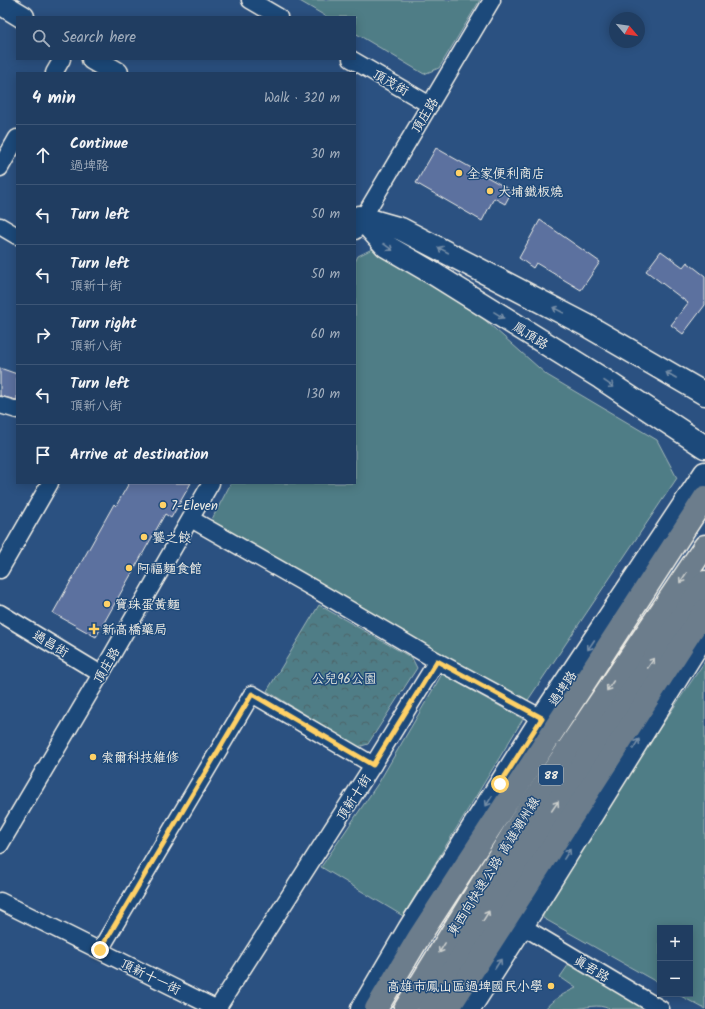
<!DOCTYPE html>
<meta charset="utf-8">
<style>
:root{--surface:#203d61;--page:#2d486a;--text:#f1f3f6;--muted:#a2aebd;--line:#3d5676}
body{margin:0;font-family:Kalam,"LXGW WenKai TC",sans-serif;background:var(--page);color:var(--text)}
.controls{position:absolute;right:12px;bottom:12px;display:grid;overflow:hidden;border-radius:0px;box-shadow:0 2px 10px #0003}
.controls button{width:36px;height:36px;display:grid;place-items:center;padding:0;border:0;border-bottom:1px solid var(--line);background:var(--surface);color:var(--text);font:20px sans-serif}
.compass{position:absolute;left:609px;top:12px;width:36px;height:36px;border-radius:50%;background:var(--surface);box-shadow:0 2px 10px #0003;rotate:119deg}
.stop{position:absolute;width:12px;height:12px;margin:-9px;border:3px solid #ffd166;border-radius:50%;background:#fff}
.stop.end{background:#ffd166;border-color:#fff;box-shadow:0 1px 4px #0008}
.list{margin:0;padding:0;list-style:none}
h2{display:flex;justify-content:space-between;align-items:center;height:52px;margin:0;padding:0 16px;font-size:17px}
h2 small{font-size:13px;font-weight:400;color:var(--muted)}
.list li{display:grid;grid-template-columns:26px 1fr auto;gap:12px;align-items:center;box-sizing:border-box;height:60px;padding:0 16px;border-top:1px solid var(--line)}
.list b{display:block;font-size:15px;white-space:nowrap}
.list p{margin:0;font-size:13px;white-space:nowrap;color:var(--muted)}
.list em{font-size:13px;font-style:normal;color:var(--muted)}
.icon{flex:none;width:22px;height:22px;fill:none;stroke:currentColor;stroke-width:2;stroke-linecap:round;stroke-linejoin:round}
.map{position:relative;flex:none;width:705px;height:1009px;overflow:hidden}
.search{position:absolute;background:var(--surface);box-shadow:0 2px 10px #0003;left:16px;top:16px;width:340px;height:44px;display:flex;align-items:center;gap:10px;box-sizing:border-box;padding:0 14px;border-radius:0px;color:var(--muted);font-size:15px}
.panel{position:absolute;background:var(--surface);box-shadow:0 2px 10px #0003;left:16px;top:72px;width:340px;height:412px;border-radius:0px}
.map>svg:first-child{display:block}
</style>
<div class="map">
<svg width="705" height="1009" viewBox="0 0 705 1009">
<defs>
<pattern id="forest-crowns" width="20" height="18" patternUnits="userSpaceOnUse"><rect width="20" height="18" fill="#507d86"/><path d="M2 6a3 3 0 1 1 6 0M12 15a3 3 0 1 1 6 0" fill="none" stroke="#4d6569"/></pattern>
</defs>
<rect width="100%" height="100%" fill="#2b5181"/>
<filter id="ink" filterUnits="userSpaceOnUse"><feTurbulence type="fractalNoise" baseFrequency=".025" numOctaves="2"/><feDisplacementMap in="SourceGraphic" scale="8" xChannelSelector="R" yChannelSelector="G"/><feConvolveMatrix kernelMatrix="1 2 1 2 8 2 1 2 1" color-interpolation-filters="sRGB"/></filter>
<g filter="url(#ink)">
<g fill="#507d86" stroke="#a2b7b7">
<path d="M298,0H480L439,68L424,74L355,33V17H327Z"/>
<path d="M372,249L478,314L547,375L657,440L677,478L524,706L217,531L212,519L231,483H355V262L358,256Z"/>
<path d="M705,661V1009L677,994H690V928H660V984L543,918L542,904Z"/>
<path d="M442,674L523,719L403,916L321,867L379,782Z"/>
<path d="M569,964L645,1009H609C598,1003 586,1008 574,1009C565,1009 555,1009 545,1009C553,999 565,993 576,988L560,977Z"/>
</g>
<path fill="url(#forest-crowns)" stroke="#a2b7b7" d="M319,605L412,658L417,668L368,744L358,747L267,691Z"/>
<g fill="#5c719f" stroke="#f4f1e8">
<path d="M436,148L512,191L505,204L494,198L482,221L416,183Z"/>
<path d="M540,220L600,262L581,290L536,263L533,268L519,258Z"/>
<path d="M661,251L683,267L687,262L705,276V305L683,334L671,325L688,303L646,271Z"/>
<path d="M0,368L17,374V400L0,396Z"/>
<path d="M129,483H191L171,518L165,514L96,637L53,613L114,504L116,506Z"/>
</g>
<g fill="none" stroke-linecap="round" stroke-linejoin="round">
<g stroke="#f4f1e8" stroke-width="19">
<g id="street">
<path d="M250,0L279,17"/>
<path d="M351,59L430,105"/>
<path d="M54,73L62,59"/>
<path d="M0,168L17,138"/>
<path d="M0,226L17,236"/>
<path d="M355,231L492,0"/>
<path d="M0,405L17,410"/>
<path d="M191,519L316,590L437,661L373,765L217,1009"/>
<path d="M0,570L50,483"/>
<path d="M0,613L101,674"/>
<path d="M437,661L542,718"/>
<path d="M0,845L101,674L211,483"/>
<path d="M0,901L217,1009"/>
<path d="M522,926L661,1009"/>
<path d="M100,950L252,694L373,765"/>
</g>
</g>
<g stroke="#f4f1e8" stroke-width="25">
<g id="secondary">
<path d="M0,3L23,17"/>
<path d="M93,59L117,73"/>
<path d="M359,217L401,229L586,325L705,394"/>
<path d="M362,219L386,246L434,274L601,378L705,447"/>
<path d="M362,1009L409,929L542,718L705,473"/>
<path d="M469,1009L522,926L705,633"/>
</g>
</g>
<g stroke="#f4f1e8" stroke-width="25">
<g id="highway">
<path d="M376,1009L419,937L705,497"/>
<path d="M405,1009L531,804L705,546"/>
<path d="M429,1009L549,815L705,582"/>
<path d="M448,1009L705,610"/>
</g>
</g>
<use href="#street" stroke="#1f4a7a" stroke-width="16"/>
<use href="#secondary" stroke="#1f4a7a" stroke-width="22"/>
<use href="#highway" stroke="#6c7d8c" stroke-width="22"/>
</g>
<defs><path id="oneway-shaft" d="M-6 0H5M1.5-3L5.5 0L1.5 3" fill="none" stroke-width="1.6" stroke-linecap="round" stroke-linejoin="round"/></defs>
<g stroke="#748da6">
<use href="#oneway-shaft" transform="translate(388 247) rotate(36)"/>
<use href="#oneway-shaft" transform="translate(443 250) rotate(-152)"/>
<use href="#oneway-shaft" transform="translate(558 310) rotate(-152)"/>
<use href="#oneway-shaft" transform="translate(499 315) rotate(32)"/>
<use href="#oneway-shaft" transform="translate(671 375) rotate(-150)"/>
<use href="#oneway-shaft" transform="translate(609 384) rotate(34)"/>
<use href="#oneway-shaft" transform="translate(591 645) rotate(124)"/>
<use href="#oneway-shaft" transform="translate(636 744) rotate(-58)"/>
<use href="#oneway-shaft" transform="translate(489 801) rotate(122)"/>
<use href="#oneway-shaft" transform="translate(567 854) rotate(-58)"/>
<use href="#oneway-shaft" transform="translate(498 964) rotate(-57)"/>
</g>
<g stroke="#cbcecc">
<use href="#oneway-shaft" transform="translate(683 578) rotate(124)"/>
<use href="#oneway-shaft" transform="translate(651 663) rotate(-56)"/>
<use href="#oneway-shaft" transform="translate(610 686) rotate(124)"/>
<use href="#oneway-shaft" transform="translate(555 806) rotate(-56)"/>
<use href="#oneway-shaft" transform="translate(486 916) rotate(-58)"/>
<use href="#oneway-shaft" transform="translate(442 948) rotate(122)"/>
</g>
</g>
<g fill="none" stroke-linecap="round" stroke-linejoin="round" filter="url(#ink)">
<path stroke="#ffd166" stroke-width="5" d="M100,950L252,694L373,765L437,661L542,718L500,784"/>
</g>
<g fill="#ffd166" stroke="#1f4a7a" stroke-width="1.5">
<circle cx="459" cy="173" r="4"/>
<circle cx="490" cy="191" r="4"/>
<circle cx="163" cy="505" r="4"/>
<circle cx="144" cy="537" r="4"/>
<circle cx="129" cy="568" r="4"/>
<circle cx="107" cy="604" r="4"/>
<path d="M92 623h4v4h4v4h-4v4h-4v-4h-4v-4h4z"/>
<circle cx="93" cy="757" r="4"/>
<circle cx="551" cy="986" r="4"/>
</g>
<g text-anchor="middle" stroke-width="3" stroke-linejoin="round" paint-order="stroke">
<rect fill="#1f4a7a" stroke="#b4bfc7" stroke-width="1" x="539" y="765" width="24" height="20" rx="3"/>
<g font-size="12" font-weight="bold" fill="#f4f1e8">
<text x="551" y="779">88</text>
</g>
<g font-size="13" fill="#f4f1e8" stroke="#1f4a7a">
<text transform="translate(391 82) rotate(30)" y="5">頂茂街</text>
<text transform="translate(424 115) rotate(-59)" y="5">頂庄路</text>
<text transform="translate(531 335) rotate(32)" y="5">鳳頂路</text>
<text transform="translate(51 643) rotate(31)" y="5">過昌街</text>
<text transform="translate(106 665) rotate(-60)" y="5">頂庄路</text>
<text transform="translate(562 688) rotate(-56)" y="5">過埤路</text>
<text transform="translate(353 797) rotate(-57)" y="5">頂新十街</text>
<text transform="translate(493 866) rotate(-58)" y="5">東西向快速公路 高雄潮州線</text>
<text transform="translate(592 968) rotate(31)" y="5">真君路</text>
<text transform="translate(151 976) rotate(26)" y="5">頂新十一街</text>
</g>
<g font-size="13" fill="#f4f1e8" stroke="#1f4a7a" text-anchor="start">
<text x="467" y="178">全家便利商店</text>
<text x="498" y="196">大埔鐵板燒</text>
<text x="171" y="510">7-Eleven</text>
<text x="152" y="542">饕之餃</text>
<text x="137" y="573">阿福麵食館</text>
<text x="115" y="609">寶珠蛋黃麵</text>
<text x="102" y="634">新高橋藥局</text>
<text x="101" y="762">索爾科技維修</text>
<text x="543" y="991" text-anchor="end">高雄市鳳山區過埤國民小學</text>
</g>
<g font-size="13" fill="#dbe0d9" stroke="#1f4a7a">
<text x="344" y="683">公兒96公園</text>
</g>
</g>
</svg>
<div class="controls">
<button>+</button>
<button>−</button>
</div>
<svg class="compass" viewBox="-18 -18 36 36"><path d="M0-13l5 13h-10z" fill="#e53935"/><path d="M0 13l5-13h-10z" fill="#a2aebd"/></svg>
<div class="stop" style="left:500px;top:784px"></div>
<div class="stop end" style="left:100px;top:950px"></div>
<div class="search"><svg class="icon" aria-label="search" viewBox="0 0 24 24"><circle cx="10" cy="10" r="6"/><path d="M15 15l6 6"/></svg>Search here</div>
<section class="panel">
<h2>4 min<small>Walk · 320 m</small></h2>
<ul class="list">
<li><svg class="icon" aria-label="ahead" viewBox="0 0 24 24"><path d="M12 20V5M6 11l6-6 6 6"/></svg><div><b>Continue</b><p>過埤路</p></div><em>30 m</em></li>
<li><svg class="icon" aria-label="left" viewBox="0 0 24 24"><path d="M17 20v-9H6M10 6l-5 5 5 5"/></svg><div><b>Turn left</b></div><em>50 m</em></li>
<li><svg class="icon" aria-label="left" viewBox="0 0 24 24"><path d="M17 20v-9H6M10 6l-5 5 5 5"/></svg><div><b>Turn left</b><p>頂新十街</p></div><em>50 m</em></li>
<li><svg class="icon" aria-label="right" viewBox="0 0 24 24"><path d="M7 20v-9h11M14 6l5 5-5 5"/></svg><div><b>Turn right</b><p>頂新八街</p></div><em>60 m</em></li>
<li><svg class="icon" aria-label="left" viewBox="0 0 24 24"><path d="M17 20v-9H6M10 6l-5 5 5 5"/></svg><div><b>Turn left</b><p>頂新八街</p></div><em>130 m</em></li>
<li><svg class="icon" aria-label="arrive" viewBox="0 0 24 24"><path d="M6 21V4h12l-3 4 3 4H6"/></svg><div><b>Arrive at destination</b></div></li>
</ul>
</section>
</div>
